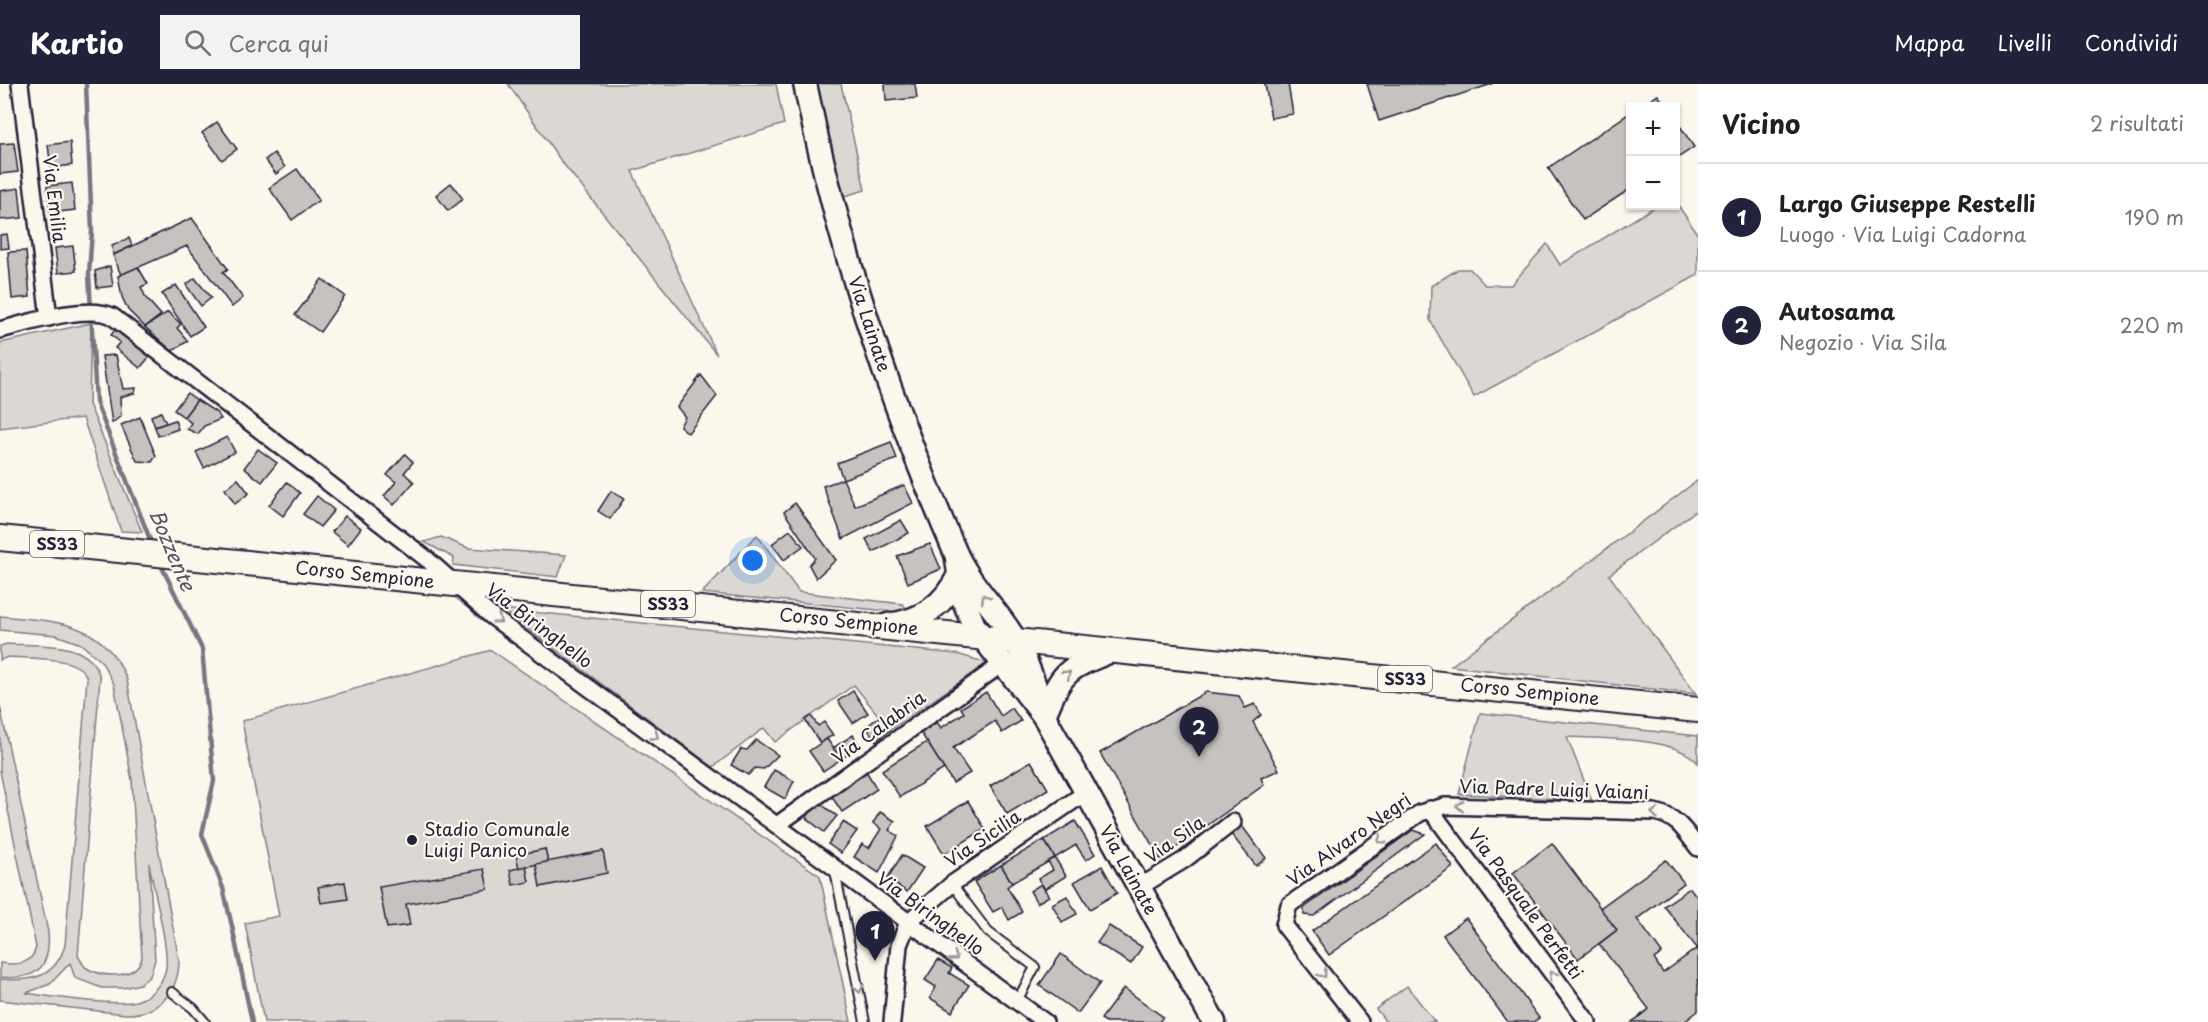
<!DOCTYPE html>
<html lang="it">
<meta charset="utf-8">
<style>
:root{--surface:#fff;--page:#f2f2f2;--text:#202124;--muted:#757577;--line:#e0e0e0;--accent:#22223b}
body{margin:0;font-family:"Playpen Sans",sans-serif;background:var(--page);color:var(--text)}
.controls{position:absolute;right:18px;top:18px;display:grid;overflow:hidden;border-radius:0px;box-shadow:0 2px 4px #0004}
.controls button{width:54px;height:54px;display:grid;place-items:center;padding:0;border:0;border-bottom:2px solid var(--line);background:var(--surface);color:var(--text);font:30px sans-serif}
.you{position:absolute;left:753px;top:477px;width:21px;height:21px;margin:-15px;border:4px solid #fff;border-radius:50%;background:#1a73e8;box-shadow:0 0 0 9px #1a73e833}
.badge{display:grid;place-items:center;width:39px;height:39px;border-radius:50%;background:var(--accent);color:#fff;font-size:20px;font-weight:700}
.pin{position:absolute;translate:-50% -50px;filter:drop-shadow(0 2px 3px #0008)}
.pin::after{content:'';position:absolute;top:32px;width:21px;height:18px;background:inherit;clip-path:polygon(0 0,100% 0,50% 100%)}
.list{margin:0;padding:0;list-style:none}
h2{display:flex;justify-content:space-between;align-items:center;height:78px;margin:0;padding:0 24px;font-size:26px}
h2 small{font-size:20px;font-weight:400;color:var(--muted)}
.list li{display:grid;grid-template-columns:39px 1fr auto;gap:18px;align-items:center;box-sizing:border-box;height:108px;padding:0 24px;border-top:2px solid var(--line)}
.list b{display:block;font-size:22px;white-space:nowrap}
.list p{margin:0;font-size:20px;white-space:nowrap;color:var(--muted)}
.list em{font-size:20px;font-style:normal;color:var(--muted)}
.icon{flex:none;width:33px;height:33px;fill:none;stroke:currentColor;stroke-width:2;stroke-linecap:round;stroke-linejoin:round}
.map{position:relative;flex:none;width:1698px;height:938px;overflow:hidden}
header{display:flex;align-items:center;gap:36px;box-sizing:border-box;height:84px;padding:0 30px;background:var(--accent);color:#fff}
header strong{font-size:28px}
nav{display:flex;gap:33px;margin-inline-start:auto;font-size:21px}
.search{width:420px;height:54px;background:var(--page);display:flex;align-items:center;gap:15px;box-sizing:border-box;padding:0 21px;border-radius:0px;color:var(--muted);font-size:22px}
main{display:flex}
aside{flex:1;background:var(--surface)}
.map>svg:first-child{display:block}
</style>
<header>
<strong>Kartio</strong>
<div class="search"><svg class="icon" aria-label="search" viewBox="0 0 24 24"><circle cx="10" cy="10" r="6"/><path d="M15 15l6 6"/></svg>Cerca qui</div>
<nav><a>Mappa</a><a>Livelli</a><a>Condividi</a></nav>
</header>
<main>
<div class="map">
<svg width="1698" height="938" viewBox="0 0 1698 938">
<rect width="100%" height="100%" fill="#fbf7ec"/>
<filter id="ink" filterUnits="userSpaceOnUse"><feTurbulence type="fractalNoise" baseFrequency=".0167" numOctaves="2"/><feDisplacementMap in="SourceGraphic" scale="12" xChannelSelector="R" yChannelSelector="G"/><feConvolveMatrix kernelMatrix="1 2 1 2 8 2 1 2 1" color-interpolation-filters="sRGB"/></filter>
<g filter="url(#ink)">
<g fill="#dbd8d3" stroke="#7e7d87" stroke-width="1.5" fill-rule="evenodd">
<path d="M508,0H776L784,40L632,87L717,271L561,77Z"/>
<path d="M814,0H841L865,106L841,113Z"/>
<path d="M1676,118L1698,151V191L1474,313L1430,236L1431,202L1458,185H1470L1485,201H1511L1547,160L1560,181L1656,122H1676Z"/>
<path d="M91,239L89,320L142,448L121,447L83,334L0,344V259Z"/>
<path d="M1698,396V425L1609,491L1696,610L1451,582Z"/>
<path d="M757,451L799,508L903,520L908,527L899,528L702,509Z"/>
<path d="M441,453L468,464L566,471L558,493L453,481L454,474L424,458Z"/>
<path d="M501,525L957,570L987,579L890,646L854,601L775,658L764,644L713,683Z"/>
<path d="M0,532C54,537 104,536 127,596L179,876C179,908 158,931 125,930L0,916V895C30,898 56,894 65,861L87,595C82,571 29,575 8,573L0,576V562L7,560C39,562 91,555 100,594L78,872L85,883C102,894 135,896 142,874L132,696L114,600L101,577L81,560L56,551L0,546ZM149,779C153,803 169,863 166,884C163,900 151,913 136,917C116,923 48,912 26,909L50,900L70,879L75,894L102,904H123L140,900L150,892L155,876Z"/>
<path d="M491,566L820,792L851,938H264L245,839L279,832L242,637Z"/>
<path d="M0,622L48,848C51,884 36,897 0,893V879C16,881 32,882 36,863L0,687Z"/>
<path d="M1480,629L1698,652V679C1675,652 1600,655 1567,653L1592,717L1459,710Z"/>
<path d="M1407,902L1435,938H1386L1376,925Z"/>
</g>
<g fill="none" stroke-linecap="round" stroke-linejoin="round">
<g stroke="#787681" stroke-width="4.5">
<path d="M86,0L92,147L89,190L96,318L153,463"/>
<path d="M160,479L202,565L214,697L202,750L223,804L232,842L252,938"/>
</g>
</g>
<g fill="#c6c2c0" stroke="#22223b" stroke-width="1.5">
<path d="M885,0H915L917,14L886,17Z"/>
<path d="M1265,0H1288L1293,30L1271,34Z"/>
<path d="M1367,0H1492L1379,37Z"/>
<path d="M1658,11L1666,22H1640Z"/>
<path d="M1630,29V105L1583,136L1548,84Z"/>
<path d="M1676,36L1694,63L1676,75Z"/>
<path d="M217,38L237,65L222,76L202,49Z"/>
<path d="M70,58L72,81L51,84L48,61Z"/>
<path d="M14,59L18,88L0,90V60Z"/>
<path d="M274,69L285,83L276,90L265,76Z"/>
<path d="M297,85L319,116L292,136L269,104Z"/>
<path d="M72,99L75,126L50,129L47,102Z"/>
<path d="M451,99L463,115L448,127L436,111Z"/>
<path d="M19,104L22,134L0,136V107Z"/>
<path d="M192,134L228,185L223,188L243,214L232,223L187,162L121,191L113,171Z"/>
<path d="M7,150L9,164L0,165V151Z"/>
<path d="M129,154L132,162L113,171L112,162Z"/>
<path d="M73,162L76,187L58,189L55,164Z"/>
<path d="M26,167L30,213L12,215L8,168Z"/>
<path d="M110,182L113,202L97,204L95,187Z"/>
<path d="M138,183L148,200L141,203L146,214L161,231L145,243L128,226L122,213L118,192Z"/>
<path d="M195,194L211,214L201,222L186,201Z"/>
<path d="M322,195L345,212L320,248L295,231Z"/>
<path d="M176,201L204,243L190,252L162,210Z"/>
<path d="M168,228L181,240L177,244L188,257L172,267L145,243Z"/>
<path d="M117,243L151,271L140,284L115,264L120,258L111,251Z"/>
<path d="M116,271L123,305L136,304L135,309L120,313L121,332L112,339L102,272Z"/>
<path d="M701,291L717,312L688,349L680,342L685,333L677,323Z"/>
<path d="M187,309L197,316L184,333L174,326Z"/>
<path d="M197,316L217,329L221,335L204,342L198,350L187,345L191,339L184,333Z"/>
<path d="M161,328L166,339L155,343L151,332Z"/>
<path d="M140,333L156,372L152,378L137,377L121,341Z"/>
<path d="M175,336L178,345L158,352L155,343Z"/>
<path d="M227,353L235,368L204,384L196,368Z"/>
<path d="M891,358L897,375L843,395L837,379Z"/>
<path d="M258,365L277,379L262,398L244,384Z"/>
<path d="M405,370L413,378L404,389L414,398L394,421L384,412L396,398L387,391Z"/>
<path d="M238,395L249,409L235,420L225,405Z"/>
<path d="M843,395L855,422L904,401L913,419L843,455L823,402Z"/>
<path d="M287,398L300,409L283,432L269,421Z"/>
<path d="M611,407L624,415L610,435L598,427Z"/>
<path d="M317,412L334,426L320,443L303,430Z"/>
<path d="M795,419L836,476L816,494L809,481L815,474L784,428Z"/>
<path d="M345,432L361,444L348,461L332,448Z"/>
<path d="M901,436L909,449L873,468L866,455Z"/>
<path d="M790,446L803,462L784,476L772,460Z"/>
<path d="M930,460L941,485L908,499L897,472Z"/>
<path d="M853,607L868,629L853,639L838,617Z"/>
<path d="M986,608L1001,632L1012,624L1021,637L1002,649L995,637L953,664L970,689L953,699L921,649L937,638L941,644L964,629L961,624Z"/>
<path d="M1206,608L1239,612L1245,624L1255,620L1261,631L1253,638L1279,686L1261,694L1264,701L1160,775L1100,669Z"/>
<path d="M811,632L818,642L824,638L833,651L820,659L805,636Z"/>
<path d="M880,632L890,646L876,657L866,643Z"/>
<path d="M853,651L860,662L841,675L833,664Z"/>
<path d="M827,655L841,675L823,687L809,667Z"/>
<path d="M756,656L778,671L764,685L755,684L748,691L731,681L741,665L747,666Z"/>
<path d="M927,658L944,685L900,713L882,686Z"/>
<path d="M1031,677L1048,705L1007,730L990,702Z"/>
<path d="M774,686L794,697L785,715L764,703Z"/>
<path d="M866,687L877,705L842,728L830,710Z"/>
<path d="M968,717L985,745L944,770L927,742Z"/>
<path d="M818,718L837,732L824,748L806,734Z"/>
<path d="M880,728L895,737L889,746L898,752L879,789L854,773L862,760L869,764L881,745L873,739Z"/>
<path d="M1075,737L1095,770L1086,776L1076,761L1055,774L1044,756Z"/>
<path d="M843,738L857,747L841,769L828,760Z"/>
<path d="M1242,742L1266,774L1256,782L1231,750Z"/>
<path d="M1413,746L1425,750L1314,832L1304,831V824Z"/>
<path d="M1044,756L1055,774L1012,799L1001,781Z"/>
<path d="M1436,759L1453,783L1329,871L1312,847Z"/>
<path d="M1552,759L1617,846L1578,875L1513,789Z"/>
<path d="M545,765L548,778L519,784L516,771Z"/>
<path d="M603,767L607,789L540,803L536,780Z"/>
<path d="M902,771L923,784L907,808L887,795Z"/>
<path d="M1055,774L1066,792L1045,805L1038,795L1053,786L1048,777Z"/>
<path d="M1666,776L1684,799L1637,835L1662,869L1654,875L1663,889L1697,864L1664,822L1690,804L1698,814V927L1684,938H1632L1649,925L1599,860L1617,846L1600,824Z"/>
<path d="M1001,781L1012,799L1007,803L1022,828L1009,836L1002,823L993,828L974,798Z"/>
<path d="M526,782L529,798L513,801L510,786Z"/>
<path d="M1102,782L1117,809L1090,825L1074,798Z"/>
<path d="M484,785L488,805L406,820L410,841L387,844L379,803Z"/>
<path d="M345,798L348,815L321,819L318,803Z"/>
<path d="M1041,800L1049,812L1037,819L1030,807Z"/>
<path d="M1067,812L1077,830L1062,838L1052,820Z"/>
<path d="M1466,834L1539,934L1533,938H1508L1443,851Z"/>
<path d="M1109,842L1142,863L1131,880L1097,859Z"/>
<path d="M1061,870L1100,899L1078,929L1039,901Z"/>
<path d="M938,876L952,884L949,889L969,901L952,928L930,914L936,903L925,896Z"/>
<path d="M1124,904L1163,933L1159,938H1106L1101,935Z"/>
</g>
<g fill="none" stroke-linecap="round" stroke-linejoin="round">
<g stroke="#22223b" stroke-width="12">
<g id="lane">
<path d="M835,787L865,938"/>
<path d="M952,800L988,848L1035,883L1017,917"/>
<path d="M172,908L193,924L205,938"/>
</g>
</g>
<g stroke="#22223b" stroke-width="20">
<g id="street">
<path d="M20,0L49,234"/>
<path d="M0,246C28,239 86,220 112,232L428,476L491,532L1045,938"/>
<path d="M1430,725L1588,938"/>
<path d="M777,741L995,585L1006,581"/>
<path d="M1138,804L1184,776L1233,738"/>
<path d="M892,938L899,861L908,838L952,800L1085,709"/>
<path d="M1360,938L1284,841L1289,821L1420,729L1445,722L1654,728C1677,732 1685,747 1698,764"/>
</g>
</g>
<g stroke="#22223b" stroke-width="27">
<g id="secondary">
<path d="M805,0C838,161 890,319 956,470C970,501 998,527 1015,556C1028,580 1037,606 1044,632"/>
<path d="M957,475L962,512L974,542L1044,632L1214,938"/>
<path d="M888,541C922,537 944,521 959,491"/>
<path d="M1044,632C1062,587 1066,585 1111,567"/>
</g>
</g>
<g stroke="#22223b" stroke-width="28">
<path id="primary" d="M0,454L1698,626"/>
</g>
<use href="#lane" stroke="#fbf7ec" stroke-width="8"/>
<use href="#street" stroke="#fbf7ec" stroke-width="15"/>
<use href="#secondary" stroke="#fbf7ec" stroke-width="22"/>
<use href="#primary" stroke="#fbf7ec" stroke-width="24"/>
</g>
<defs><path id="oneway-chevron" d="M-2-3.5L2.5 0L-2 3.5" fill="none" stroke-width="1.6" stroke-linecap="round" stroke-linejoin="round" transform="scale(1.5)"/></defs>
<g stroke="#99979c">
<use href="#oneway-chevron" transform="translate(985 514) rotate(-123)"/>
<use href="#oneway-chevron" transform="translate(498 536) rotate(37)"/>
<use href="#oneway-chevron" transform="translate(1067 590) rotate(-40)"/>
<use href="#oneway-chevron" transform="translate(655 652) rotate(36)"/>
<use href="#oneway-chevron" transform="translate(1460 722) rotate(-178)"/>
<use href="#oneway-chevron" transform="translate(1655 729) rotate(-174)"/>
<use href="#oneway-chevron" transform="translate(1381 756) rotate(145)"/>
<use href="#oneway-chevron" transform="translate(954 873) rotate(36)"/>
<use href="#oneway-chevron" transform="translate(1323 890) rotate(52)"/>
<use href="#oneway-chevron" transform="translate(1553 891) rotate(-126)"/>
<use href="#oneway-chevron" transform="translate(859 905) rotate(79)"/>
</g>
</g>
<circle fill="#22223b" stroke="#fbf7ec" stroke-width="2" cx="412" cy="756" r="6"/>
<g text-anchor="middle" stroke-width="4.5" stroke-linejoin="round" paint-order="stroke">
<g fill="#fbf7ec" stroke="#636270" stroke-width="1.5">
<rect x="30" y="447" width="54" height="26" rx="4.5"/>
<rect x="641" y="507" width="54" height="26" rx="4.5"/>
<rect x="1378" y="582" width="54" height="26" rx="4.5"/>
</g>
<g font-size="16" font-weight="bold" fill="#22223b">
<text x="57" y="466">SS33</text>
<text x="668" y="526">SS33</text>
<text x="1405" y="601">SS33</text>
</g>
<g font-size="18" fill="#22223b" stroke="#fbf7ec">
<text transform="translate(54 115) rotate(83)" y="6">Via Emilia</text>
<text transform="translate(869 240) rotate(72)" y="6">Via Lainate</text>
<text transform="translate(365 491) rotate(6)" y="6">Corso Sempione</text>
<text transform="translate(849 538) rotate(6)" y="6">Corso Sempione</text>
<text transform="translate(539 542) rotate(37)" y="6">Via Biringhello</text>
<text transform="translate(1530 608) rotate(6)" y="6">Corso Sempione</text>
<text transform="translate(879 644) rotate(-36)" y="6">Via Calabria</text>
<text transform="translate(1554 706) rotate(2)" y="6">Via Padre Luigi Vaiani</text>
<text transform="translate(983 755) rotate(-34)" y="6">Via Sicilia</text>
<text transform="translate(1175 756) rotate(-35)" y="6">Via Sila</text>
<text transform="translate(1349 756) rotate(-35)" y="6">Via Alvaro Negri</text>
<text transform="translate(1128 786) rotate(61)" y="6">Via Lainate</text>
<text transform="translate(1525 820) rotate(54)" y="6">Via Pasquale Perfetti</text>
<text transform="translate(930 830) rotate(36)" y="6">Via Biringhello</text>
</g>
<g font-size="18" fill="#22223b" stroke="#fbf7ec" text-anchor="start">
<text x="424" y="752">Stadio Comunale<tspan x="424" dy="21">Luigi Panico</tspan></text>
</g>
<g font-size="20" font-style="italic" fill="#545364" stroke="#fbf7ec">
<text transform="translate(172 466) rotate(67)" y="7">Bozzente</text>
</g>
</g>
</svg>
<div class="controls">
<button>+</button>
<button>−</button>
</div>
<div class="you"></div>
<div class="pin badge" style="left:875px;top:877px">1</div>
<div class="pin badge" style="left:1199px;top:673px">2</div>
</div>
<aside>
<h2>Vicino<small>2 risultati</small></h2>
<ul class="list">
<li><span class="badge">1</span><div><b>Largo Giuseppe Restelli</b><p>Luogo · Via Luigi Cadorna</p></div><em>190 m</em></li>
<li><span class="badge">2</span><div><b>Autosama</b><p>Negozio · Via Sila</p></div><em>220 m</em></li>
</ul>
</aside>
</main>
